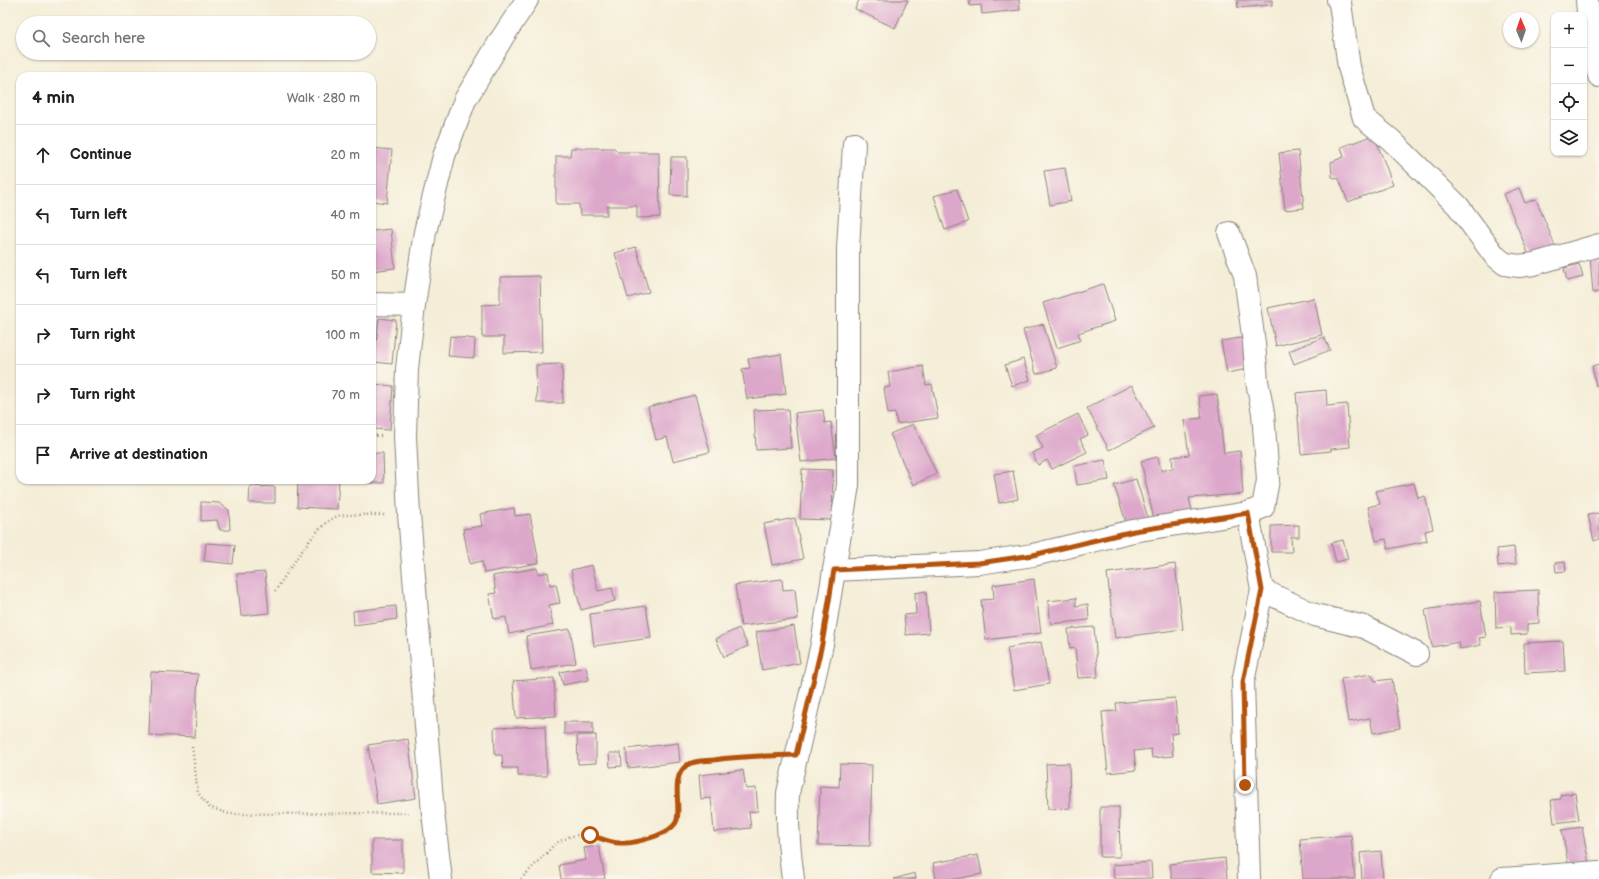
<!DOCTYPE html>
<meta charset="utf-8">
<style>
:root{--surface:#fff;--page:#f6f6f6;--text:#202124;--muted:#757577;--line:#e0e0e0}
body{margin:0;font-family:"Balsamiq Sans",sans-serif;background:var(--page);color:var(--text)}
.controls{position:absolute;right:12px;top:12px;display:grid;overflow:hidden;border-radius:8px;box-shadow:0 1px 3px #0004}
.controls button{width:36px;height:36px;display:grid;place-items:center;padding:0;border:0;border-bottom:1px solid var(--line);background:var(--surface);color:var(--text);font:20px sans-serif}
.compass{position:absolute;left:1503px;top:12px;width:36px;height:36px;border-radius:50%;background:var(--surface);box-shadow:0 1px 3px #0004;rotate:358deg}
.stop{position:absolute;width:12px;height:12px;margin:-9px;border:3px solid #b45309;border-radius:50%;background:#fff}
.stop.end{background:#b45309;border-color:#fff;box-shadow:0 1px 4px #0008}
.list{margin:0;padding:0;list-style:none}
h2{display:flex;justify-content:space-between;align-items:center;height:52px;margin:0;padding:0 16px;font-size:17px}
h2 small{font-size:13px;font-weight:400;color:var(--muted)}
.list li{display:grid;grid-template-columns:26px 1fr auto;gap:12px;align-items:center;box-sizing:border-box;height:60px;padding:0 16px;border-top:1px solid var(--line)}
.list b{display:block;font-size:15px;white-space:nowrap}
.list em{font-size:13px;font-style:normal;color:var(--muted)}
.icon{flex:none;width:22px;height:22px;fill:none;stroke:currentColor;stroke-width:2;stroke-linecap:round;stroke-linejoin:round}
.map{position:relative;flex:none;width:1599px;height:879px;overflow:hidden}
.search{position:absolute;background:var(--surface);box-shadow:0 1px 3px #0004;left:16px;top:16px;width:360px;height:44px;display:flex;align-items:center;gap:10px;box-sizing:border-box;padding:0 14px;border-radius:22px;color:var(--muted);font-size:15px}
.panel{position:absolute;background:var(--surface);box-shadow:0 1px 3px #0004;left:16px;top:72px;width:360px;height:412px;border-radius:12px}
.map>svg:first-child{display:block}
</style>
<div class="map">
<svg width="1599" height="879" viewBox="0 0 1599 879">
<rect width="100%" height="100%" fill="#fbf7ec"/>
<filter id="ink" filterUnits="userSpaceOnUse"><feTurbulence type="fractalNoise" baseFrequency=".025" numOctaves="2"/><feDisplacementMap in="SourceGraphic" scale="8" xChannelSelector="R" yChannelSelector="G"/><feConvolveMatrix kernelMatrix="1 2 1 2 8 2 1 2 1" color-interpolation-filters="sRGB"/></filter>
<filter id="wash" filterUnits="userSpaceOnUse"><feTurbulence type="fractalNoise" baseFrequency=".012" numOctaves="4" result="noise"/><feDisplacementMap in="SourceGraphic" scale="16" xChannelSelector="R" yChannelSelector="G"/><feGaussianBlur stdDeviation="0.9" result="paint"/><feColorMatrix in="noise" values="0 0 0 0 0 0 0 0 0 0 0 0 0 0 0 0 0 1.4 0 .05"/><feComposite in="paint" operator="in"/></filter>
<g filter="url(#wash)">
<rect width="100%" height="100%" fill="#f4edd7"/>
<g id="blocks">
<g fill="#dda7cb">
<path d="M859,0H908L895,28L855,9Z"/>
<path d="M969,0H1019L1020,10L982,14L981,5L970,6Z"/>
<path d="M1237,0H1272V5L1238,8Z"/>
<path d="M1374,135L1393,185L1348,202L1339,179L1332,177L1331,162L1344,157L1341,147Z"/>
<path d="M372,148L392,150L387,203L372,201Z"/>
<path d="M571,148H614L618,152H659L660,217L637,218V206H607V215H580L579,204H556V156H570Z"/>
<path d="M1298,151L1304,208L1285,210L1279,153Z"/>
<path d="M671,157H687V196L670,195Z"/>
<path d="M1065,168L1071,201L1050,205L1044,171Z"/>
<path d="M1519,188L1525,203L1536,199L1556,248L1530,258L1504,194Z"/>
<path d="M957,189L968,222L945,230L934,196Z"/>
<path d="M391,229L395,268L372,271V231Z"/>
<path d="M636,247L649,292L628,298L615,253Z"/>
<path d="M1599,256V292L1593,293L1590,257Z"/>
<path d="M1579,264L1583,277L1567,281L1564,268Z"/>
<path d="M540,276L542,352L504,353V337H482V305L500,304V277Z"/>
<path d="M1103,284L1115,321L1078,333L1081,340L1057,348L1043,303Z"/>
<path d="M1314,298L1322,335L1276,346L1268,308Z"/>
<path d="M379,318L396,320L392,364L374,362Z"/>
<path d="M1043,324L1057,368L1036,374L1023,330Z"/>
<path d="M450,336L475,339L474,358L448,356Z"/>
<path d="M1247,337L1253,368L1227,373L1221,341Z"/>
<path d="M1324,337L1330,350L1294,364L1289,351Z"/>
<path d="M781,354L786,394L747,399L742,369L750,368L748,359Z"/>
<path d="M1023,359L1030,380L1012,386L1005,365Z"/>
<path d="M562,364L563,403H537L536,365Z"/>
<path d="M1599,364V385L1596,386L1592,366Z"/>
<path d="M923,366L926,385L932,384L938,418L897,424L895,413L888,414L884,388L890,387L888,372Z"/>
<path d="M372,384L393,386L390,430L372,429Z"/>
<path d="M1132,385L1154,428L1109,450L1087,408Z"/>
<path d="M1326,390L1327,406L1347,404L1350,447L1331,449V451L1301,454L1296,393Z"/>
<path d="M1217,394L1224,453L1240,451L1243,494L1189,498L1192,511L1154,520L1141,461L1158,457L1161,471L1173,468L1172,457L1189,455L1184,420L1202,418L1199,396Z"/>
<path d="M695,395L710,452L673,461L667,437L656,440L648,407Z"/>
<path d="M788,409L791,448L756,450L754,410Z"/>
<path d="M823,410L825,423L831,422L836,458L801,462L795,413Z"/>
<path d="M1078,414L1088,435L1080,439L1087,452L1052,469L1047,460L1038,465L1032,453L1043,448L1036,435Z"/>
<path d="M913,424L937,474L913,485L890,434Z"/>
<path d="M372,453H383L384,483H363V480H372Z"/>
<path d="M1105,460L1109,480L1077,485L1074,466Z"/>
<path d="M802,469L833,470L832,520L800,519Z"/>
<path d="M1013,471L1018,499L999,503L994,474Z"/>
<path d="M1136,479L1149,521L1128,528L1114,485Z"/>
<path d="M298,480H339L337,509L297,507Z"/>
<path d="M1414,483L1418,498L1425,496L1433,529L1425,531L1427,541L1388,549L1386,539L1376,541L1368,507L1380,504L1376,491Z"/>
<path d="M250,486L275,487V503H249Z"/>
<path d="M201,502L219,503L229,510L230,530H220L217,520L201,521Z"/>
<path d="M514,508L515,516L530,514L539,563L484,573L482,561L470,564L463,529L482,526L480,514Z"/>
<path d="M1599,513V539L1594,541L1588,515Z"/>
<path d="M795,518L803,559L772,565L764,524Z"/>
<path d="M1299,525V537H1291L1292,552H1271V526Z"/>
<path d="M1343,540L1348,559L1336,562L1331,543Z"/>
<path d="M206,543L235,545L233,564L204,561Z"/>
<path d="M1514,547L1516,564L1498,566L1497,549Z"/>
<path d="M1565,562L1566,571L1556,572L1555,563Z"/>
<path d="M1175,564L1183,629L1115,638L1107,573Z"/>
<path d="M592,565L598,591L612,588L615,601L581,610L571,570Z"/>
<path d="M537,568L538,574L548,572L550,585L556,584L560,603L549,605L553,625L509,634L506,617L494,619L489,594L496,593L493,576Z"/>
<path d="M265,572L269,613L241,616L237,574Z"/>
<path d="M782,579L783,590L795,589L798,619L741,626L735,585Z"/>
<path d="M1034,579L1041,633L986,640L981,600L994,599L993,585Z"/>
<path d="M1538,590L1539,623L1527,624V634L1511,635V627L1496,628L1495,592Z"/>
<path d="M926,591L929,633L906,635L904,615L916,614L915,593Z"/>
<path d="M1076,598V606L1088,604L1089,620L1051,624L1048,601Z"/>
<path d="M1480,601L1486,637L1479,638L1481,645L1460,649L1459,642L1432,647L1425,610Z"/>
<path d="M396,606L397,619L354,625L353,611Z"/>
<path d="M646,606L651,638L594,646L590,614Z"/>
<path d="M794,626L800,663L762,670L756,632Z"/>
<path d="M1094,627L1098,677L1078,678L1075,648L1070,649L1068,629Z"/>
<path d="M739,628L748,646L724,657L716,639Z"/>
<path d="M570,629L576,663L531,670L526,636Z"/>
<path d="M1563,641L1565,671L1525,673L1524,643Z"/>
<path d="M1041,642L1049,684L1014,690L1007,648Z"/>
<path d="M586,667L589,680L563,685L560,672Z"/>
<path d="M151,672L198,674L195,737L149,735Z"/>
<path d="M1371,674L1375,681L1392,679L1400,728L1373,733L1370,718L1348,722L1341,679Z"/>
<path d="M554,678L556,716L516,718L513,681Z"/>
<path d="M1175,698L1178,733L1171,734L1173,756L1152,758L1151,749L1134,751L1136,770L1108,773L1102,712L1117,711L1116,703Z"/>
<rect x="564" y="722" width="29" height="12"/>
<path d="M545,726L547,776H518V768H503L502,755H495L494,728Z"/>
<path d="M577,735H596V763L578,764Z"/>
<path d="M408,739L416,798L377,804L368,745Z"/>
<path d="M678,743L680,762L628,768L626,749Z"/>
<path d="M609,753H621L622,766L610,767Z"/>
<path d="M1069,763L1070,808L1048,809L1046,764Z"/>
<path d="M840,764L872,765L870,846L818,845L820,786L839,787Z"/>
<path d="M743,770L746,789L756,788L758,811L749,812L751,828L714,832L711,798L701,799L699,775Z"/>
<path d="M1575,793L1579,820L1554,823L1551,800L1561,799L1560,795Z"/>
<path d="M1100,807H1119L1120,857H1100Z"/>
<path d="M1582,827L1589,864L1569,868L1562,830Z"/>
<path d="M1351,835L1355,879H1303L1300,839Z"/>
<path d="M372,840H403V873L372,872Z"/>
<path d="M599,846L605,879H561L559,865L586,860L584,848Z"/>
<path d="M1381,851L1383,879H1362L1360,853Z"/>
<path d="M978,855L982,874L956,879H936L933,863Z"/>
<path d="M1225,858L1227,879H1172L1170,864Z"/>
<path d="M1151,862L1152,878L1114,879L1113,865Z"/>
<path d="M915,873L916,879H894Z"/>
</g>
</g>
</g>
<g filter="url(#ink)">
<use href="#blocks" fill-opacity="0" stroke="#88847a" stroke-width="1"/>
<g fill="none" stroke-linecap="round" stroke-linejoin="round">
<g stroke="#88847a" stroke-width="24">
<g id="minor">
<path d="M1338,0L1340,3L1349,67L1364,118L1391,140L1458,206L1495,256L1505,264L1519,266L1534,264L1599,245"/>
<path d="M1587,0L1591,48L1599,76"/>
<path d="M372,304L414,305"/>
<path d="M1248,513L1262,590L1243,682L1249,879"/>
<path d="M834,570L979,563L1033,555L1133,531L1248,513L1263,507L1268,480L1263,413L1257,381L1254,343L1245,276L1229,233"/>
<path d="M1262,590L1315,615L1364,627L1417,654"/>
<path d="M441,879L433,813L409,514L405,437L407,369L414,305L425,232L444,156L465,100L502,38L527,0"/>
<path d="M793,879C789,850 787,822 788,793L822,644L848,485V249L854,144"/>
<path d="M1502,879L1599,872"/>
</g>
</g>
<g stroke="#88847a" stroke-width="2.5" stroke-dasharray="1 3" stroke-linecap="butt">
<path d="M372,435L381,436"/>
<path d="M275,591C290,570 315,524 338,516C347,514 374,515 385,515"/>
<path d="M192,747L198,793L209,807L229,814L408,813"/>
<path d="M521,879C530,870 538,861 547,853C550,849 554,844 558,842C561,840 566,839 569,837C591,830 599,841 619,843C631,844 655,838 666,832C690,821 666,780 687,766C700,757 753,756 771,756"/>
</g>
<use href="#minor" stroke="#fff" stroke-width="22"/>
</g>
</g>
<g fill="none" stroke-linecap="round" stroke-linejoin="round" filter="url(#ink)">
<path stroke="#b45309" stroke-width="5" d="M590,835C600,838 610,843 620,843C633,844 672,835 677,820C681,804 670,777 687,765C695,760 705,761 714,760C741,756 769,756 796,755L822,644L834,570L979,563L1033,555L1134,531L1248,513L1262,590L1243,682L1245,785"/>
</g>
</svg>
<div class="controls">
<button>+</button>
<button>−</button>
<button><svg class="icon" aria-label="locate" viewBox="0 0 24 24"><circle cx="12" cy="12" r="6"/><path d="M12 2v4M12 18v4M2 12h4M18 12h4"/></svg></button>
<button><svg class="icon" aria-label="layers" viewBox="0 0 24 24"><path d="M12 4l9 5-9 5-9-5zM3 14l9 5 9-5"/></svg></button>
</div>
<svg class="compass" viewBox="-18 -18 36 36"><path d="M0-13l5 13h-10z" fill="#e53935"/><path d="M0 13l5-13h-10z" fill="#757577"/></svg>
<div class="stop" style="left:590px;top:835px"></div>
<div class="stop end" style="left:1245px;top:785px"></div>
<div class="search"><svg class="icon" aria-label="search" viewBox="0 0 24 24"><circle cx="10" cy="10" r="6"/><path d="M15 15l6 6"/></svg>Search here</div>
<section class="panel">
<h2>4 min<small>Walk · 280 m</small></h2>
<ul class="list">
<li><svg class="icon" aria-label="ahead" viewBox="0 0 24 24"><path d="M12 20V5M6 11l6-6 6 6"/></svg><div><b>Continue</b></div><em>20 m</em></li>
<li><svg class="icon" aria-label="left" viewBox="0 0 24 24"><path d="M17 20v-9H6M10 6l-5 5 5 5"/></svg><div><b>Turn left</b></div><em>40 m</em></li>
<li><svg class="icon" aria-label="left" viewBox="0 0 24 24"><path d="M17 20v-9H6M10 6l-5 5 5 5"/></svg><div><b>Turn left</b></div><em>50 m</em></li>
<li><svg class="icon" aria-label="right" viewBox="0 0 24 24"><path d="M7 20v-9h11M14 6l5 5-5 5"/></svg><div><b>Turn right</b></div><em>100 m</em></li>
<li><svg class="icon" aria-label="right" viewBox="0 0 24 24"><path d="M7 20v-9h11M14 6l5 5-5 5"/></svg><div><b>Turn right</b></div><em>70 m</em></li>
<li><svg class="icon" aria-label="arrive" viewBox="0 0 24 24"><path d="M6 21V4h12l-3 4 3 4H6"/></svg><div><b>Arrive at destination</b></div></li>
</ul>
</section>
</div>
